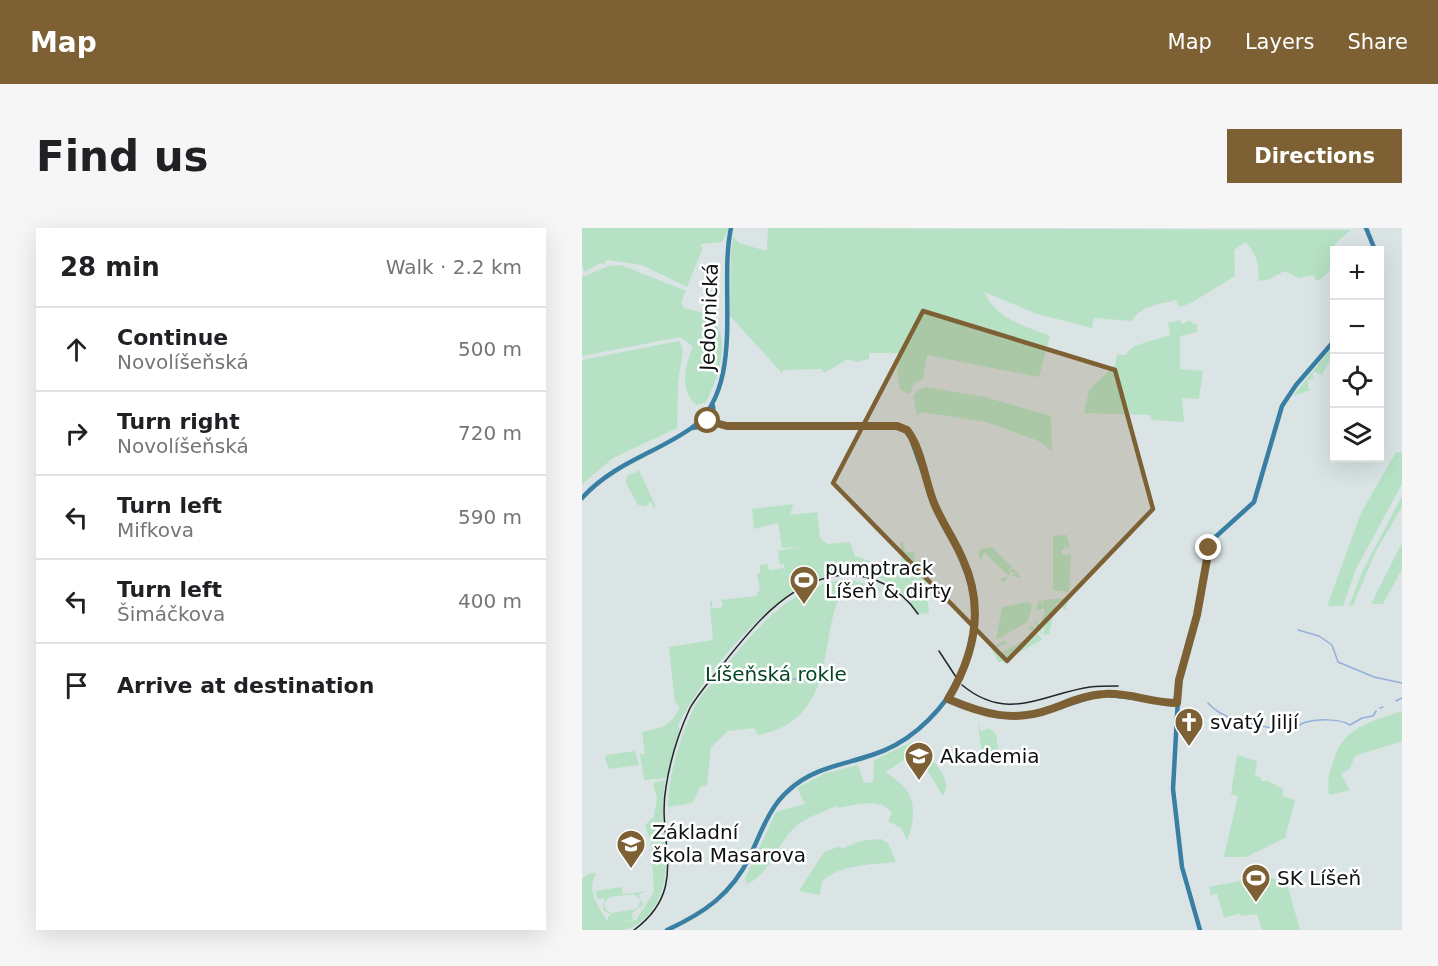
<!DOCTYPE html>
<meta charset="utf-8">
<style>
:root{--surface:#fff;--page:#f6f6f6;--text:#202124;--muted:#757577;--line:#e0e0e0;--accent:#7d6033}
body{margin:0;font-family:"DejaVu Sans",sans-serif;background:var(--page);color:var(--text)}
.controls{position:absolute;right:18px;top:18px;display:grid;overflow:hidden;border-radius:0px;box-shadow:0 6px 24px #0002}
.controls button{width:54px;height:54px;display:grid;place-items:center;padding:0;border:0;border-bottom:2px solid var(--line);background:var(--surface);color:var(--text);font:30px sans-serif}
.stop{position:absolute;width:18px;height:18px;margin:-14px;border:4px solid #7d6033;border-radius:50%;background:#fff}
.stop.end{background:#7d6033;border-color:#fff;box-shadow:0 2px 6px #0008}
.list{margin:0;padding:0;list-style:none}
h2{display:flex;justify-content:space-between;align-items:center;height:78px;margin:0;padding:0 24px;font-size:26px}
h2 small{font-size:20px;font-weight:400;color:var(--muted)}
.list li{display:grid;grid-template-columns:39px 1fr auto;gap:18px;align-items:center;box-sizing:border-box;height:84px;padding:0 24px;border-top:2px solid var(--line)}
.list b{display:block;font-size:22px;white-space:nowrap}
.list p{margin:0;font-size:20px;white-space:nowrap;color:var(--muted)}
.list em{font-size:20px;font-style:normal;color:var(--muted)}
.icon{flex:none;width:33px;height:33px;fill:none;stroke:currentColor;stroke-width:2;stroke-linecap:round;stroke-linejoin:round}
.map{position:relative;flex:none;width:820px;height:702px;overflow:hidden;border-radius:0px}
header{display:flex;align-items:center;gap:36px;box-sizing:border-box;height:84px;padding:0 30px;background:var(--accent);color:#fff}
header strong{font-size:28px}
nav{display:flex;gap:33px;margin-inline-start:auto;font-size:21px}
.intro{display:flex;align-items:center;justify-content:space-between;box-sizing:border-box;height:144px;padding:0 36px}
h1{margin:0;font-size:42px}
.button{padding:15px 27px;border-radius:0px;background:var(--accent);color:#fff;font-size:21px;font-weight:700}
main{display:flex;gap:36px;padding:0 36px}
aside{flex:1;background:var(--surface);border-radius:0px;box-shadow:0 6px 24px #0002}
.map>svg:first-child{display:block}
</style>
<header>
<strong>Map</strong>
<nav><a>Map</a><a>Layers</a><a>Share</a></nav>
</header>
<div class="intro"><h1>Find us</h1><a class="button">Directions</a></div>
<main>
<aside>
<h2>28 min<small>Walk · 2.2 km</small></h2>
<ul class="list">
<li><svg class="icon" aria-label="ahead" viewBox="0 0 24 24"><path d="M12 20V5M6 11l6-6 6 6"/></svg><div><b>Continue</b><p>Novolíšeňská</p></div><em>500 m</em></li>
<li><svg class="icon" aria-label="right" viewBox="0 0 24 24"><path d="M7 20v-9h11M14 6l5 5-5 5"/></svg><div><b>Turn right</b><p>Novolíšeňská</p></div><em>720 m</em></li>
<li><svg class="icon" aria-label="left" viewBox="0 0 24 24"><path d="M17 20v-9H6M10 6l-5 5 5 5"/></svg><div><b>Turn left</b><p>Mifkova</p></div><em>590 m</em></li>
<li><svg class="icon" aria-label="left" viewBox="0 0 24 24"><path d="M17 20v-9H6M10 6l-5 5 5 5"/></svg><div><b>Turn left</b><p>Šimáčkova</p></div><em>400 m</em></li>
<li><svg class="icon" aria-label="arrive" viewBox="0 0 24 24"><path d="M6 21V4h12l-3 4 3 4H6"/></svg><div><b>Arrive at destination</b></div></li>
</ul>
</aside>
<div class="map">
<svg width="820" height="702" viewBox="0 0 820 702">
<rect width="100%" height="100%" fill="#dae4e5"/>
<g fill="#b6e1c4" fill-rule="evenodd">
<path d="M0,0H147L140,14L119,16V19H121L105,59L60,37L26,32L23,33V37L18,35L3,44L0,36Z"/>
<path d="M152,0L151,9L157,15L185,23L186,0L769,2L753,15C754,29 750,48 734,53L732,47L717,50L703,43L685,52L676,53C679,38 673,25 664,14L652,22L653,48L609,75L597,79L594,72C578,76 558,78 550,93L512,90L510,100L455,86L402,64C414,91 443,98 468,108L457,149L345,127L341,151L332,155L328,166L318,162L315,146L318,125H287V131L275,134L266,131L242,145L239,141L201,142L200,145L148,88L149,22Z"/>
<path d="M39,37L104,63L99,74L102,80C110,82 122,84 128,89C152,110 135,152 124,174L114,177C97,160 103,138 111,118L98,109L0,128V49L27,38Z"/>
<path d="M598,92L600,96L609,92V95L615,96V104L598,108V141L621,143L617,171L600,170L602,194L570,192L568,187L502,185L507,162L533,137L535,127H543L552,118L588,107L586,95Z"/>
<path d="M97,113L101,122L96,154L95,200L31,230L0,256V132Z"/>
<path d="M752,117V124L740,147L731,143V151L726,152V160L729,162L711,168Z"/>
<path d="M343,159L403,169L469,188L470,223L457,213L404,194L339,184L335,188L331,168L336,162Z"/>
<path d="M814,224L820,225V256L774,341L761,378H745L779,285Z"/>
<path d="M56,240L74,279L72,280L69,273L64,278L56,277L44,255L45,247L55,244Z"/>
<path d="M820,268V279L794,323L771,377L767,378L780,344Z"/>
<path d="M211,276L208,287L235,284L238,310L245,316L268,314L273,328L304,339L320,337L318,314L321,313L323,324H332L333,333L342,332L347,385L337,386C260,270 134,424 96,497L98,502L85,550L62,552L58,526H63L60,504C79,501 90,497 98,479L93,474L87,419L131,412L128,381L141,379L139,372L130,373V379L128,380V374L129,373L175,368V364L178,363L175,345H178V337L186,336L187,342L202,340V336L198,337L196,323L217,319L200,320L196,295L172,301L170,281Z"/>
<path d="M485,307L488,321L482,317L483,321L479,322L480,327L489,326L487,364L471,362V308Z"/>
<path d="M820,315V341L801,376H789Z"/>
<path d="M410,319L430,339L425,345L431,340L440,350L429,348L432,345L430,343L421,355L418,351L427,348L402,324L399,332L396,327L398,321Z"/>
<path d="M266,351L300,360L298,363L274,357C226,373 272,489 176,507L172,500L146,503L129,519L125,558H119L110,575L86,579C86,548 98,510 111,482C118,467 131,454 141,442C173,401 210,356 266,351Z"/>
<path d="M483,370L486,372L484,382L481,380V374L474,376V385L473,379L467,406L461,407L463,400H460L459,407L452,391L456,393L455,396H463L460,394L461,387H465L462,386V380L454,382L456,374L459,373L460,377L462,372Z"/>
<path d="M446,374L451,377L445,394L414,412L420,379Z"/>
<path d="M450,397L460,412L417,435L409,420L423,412L424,416L417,418L414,422L419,429V425L424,421L427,424L426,421L432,417L435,420L434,417L440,413L442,416V412L448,409L450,412L449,408L454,405L452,401L449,403L447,399Z"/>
<path d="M820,483V513L773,528L768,540L759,546L768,562L747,567C745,553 747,545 752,531C762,498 790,494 820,483Z"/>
<path d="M396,494L399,504L407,500L414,506L417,528L413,535L403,533L401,536Z"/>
<path d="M330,514L333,524L304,544C310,550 318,553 323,560C335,575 332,596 325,612L319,600L306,593L310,585C299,569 273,577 256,580L254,578C241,584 226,589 215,597C196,613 185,652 163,656L165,651L162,653L194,584L223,576L215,560L244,545L276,537L282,555L291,554L292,532Z"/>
<path d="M332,515C346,527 360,538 365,558L361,568L335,525Z"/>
<path d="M53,523L57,537L27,541L23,531L25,527Z"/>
<path d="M655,527L675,533L673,548L679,549V553H686L701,561L700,568L713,572L703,610L664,629H642L656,568L649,566Z"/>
<path d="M84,552C72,596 100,644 68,685C62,693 52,700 41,702C28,702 13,702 0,702V651L8,645H14C4,664 16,678 26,694V688L30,687L21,682L22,670L15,671L14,663L40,659L41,666L66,663L57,666L61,677L50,685L51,692L36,695L54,692L72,664L69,614L63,597L72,589L75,569L71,558L73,554ZM52,666L59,672L55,681L29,685L23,681L22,674L28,669Z"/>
<path d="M299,611L306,615L314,634C291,637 261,635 240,653L238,667L217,663L242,624L256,619L262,620L278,613Z"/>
<path d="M685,648L705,656L718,702H680L675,686L659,688L658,685L642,690L635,666L629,667L627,659Z"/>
</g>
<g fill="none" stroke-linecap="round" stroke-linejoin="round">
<g stroke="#95afdc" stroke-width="1.5">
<path d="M716,402L737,408L750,417L756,434L792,449L820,455"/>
<path d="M211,451H219"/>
<path d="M814,473L820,470"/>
<path d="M626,475C644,496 683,498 708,503C712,501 717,497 721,495C735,491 757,490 768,497L780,490L791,488L794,483"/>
<path d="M798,480L801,479"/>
</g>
<g stroke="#397ea3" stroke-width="4.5">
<path d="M784,0L793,22"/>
<path d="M131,178L132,190L139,196"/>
<path d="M122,188L130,195L143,198H315L327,205L352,276L381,332L391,364L392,405L379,450"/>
<path d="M110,200L131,197"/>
<path d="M0,270C32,235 72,226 108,201C165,161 136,60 149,0"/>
<path d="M366,471L405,485L427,489L452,487L519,466L595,475"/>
<path d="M85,702C122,685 150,666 168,628C179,605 187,579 207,562C231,540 260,537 290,527C328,515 354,489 375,456"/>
<path d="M618,702L600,639L591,561L597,452L615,387L629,313L672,274L700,178L714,157L752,113"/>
</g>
<g stroke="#232727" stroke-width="1.5">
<path d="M357,423L374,449"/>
<path d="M380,457C426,495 460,466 508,459C517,458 527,458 536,458"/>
<path d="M52,702C109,660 74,613 84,559C88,533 97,504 108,480C116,466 128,453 138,440C167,403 203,356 253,348C286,343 318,359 336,386"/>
</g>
<path stroke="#397ea3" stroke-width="4.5" d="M375,456L379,450"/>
</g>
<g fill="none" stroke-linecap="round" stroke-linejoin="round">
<path stroke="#7d6033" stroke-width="8" d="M126,193L145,198H315L325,202C340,221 343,253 352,275C360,295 373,312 381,332C403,380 392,428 366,471C401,486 432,495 469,481C486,475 503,467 522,466C546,464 570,475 595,475L597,452L615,387L627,320"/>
</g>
<path fill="#7d6033" fill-opacity="0.2" stroke="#7d6033" stroke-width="4.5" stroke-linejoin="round" d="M341,83L533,142L571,281L425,433L251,255Z"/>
<defs>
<g id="stadium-pin" transform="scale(1.5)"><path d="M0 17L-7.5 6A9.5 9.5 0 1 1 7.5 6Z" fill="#7d6033" stroke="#fff"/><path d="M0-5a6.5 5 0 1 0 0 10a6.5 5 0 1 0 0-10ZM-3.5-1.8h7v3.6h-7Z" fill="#fff"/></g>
<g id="church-pin" transform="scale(1.5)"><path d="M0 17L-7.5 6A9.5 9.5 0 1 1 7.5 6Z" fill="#7d6033" stroke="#fff"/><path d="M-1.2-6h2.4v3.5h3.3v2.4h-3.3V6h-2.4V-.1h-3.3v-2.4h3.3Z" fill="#fff"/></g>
<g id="school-pin" transform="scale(1.5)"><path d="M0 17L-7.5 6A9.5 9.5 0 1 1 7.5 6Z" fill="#7d6033" stroke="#fff"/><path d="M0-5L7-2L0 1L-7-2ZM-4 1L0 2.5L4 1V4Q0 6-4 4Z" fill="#fff"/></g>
</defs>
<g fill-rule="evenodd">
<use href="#stadium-pin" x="222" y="352"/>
<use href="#church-pin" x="607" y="494"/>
<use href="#school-pin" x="337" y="528"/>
<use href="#school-pin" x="49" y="616"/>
<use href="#stadium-pin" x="674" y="650"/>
</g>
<g text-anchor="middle" stroke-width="5" stroke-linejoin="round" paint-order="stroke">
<g font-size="20" fill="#0e1212" stroke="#fff">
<text transform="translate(127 89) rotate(-88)" y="7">Jedovnická</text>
</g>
<g font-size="20" fill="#0e1212" stroke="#fff" text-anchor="start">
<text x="243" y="347">pumptrack<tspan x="243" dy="23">Líšeň &amp; dirty</tspan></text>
<text x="628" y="501">svatý Jiljí</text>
<text x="358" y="535">Akademia</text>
<text x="70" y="611">Základní<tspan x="70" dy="23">škola Masarova</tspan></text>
<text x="695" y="657">SK Líšeň</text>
</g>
<g font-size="20" fill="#064627" stroke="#fff">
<text x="194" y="453">Líšeňská rokle</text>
</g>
</g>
</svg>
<div class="controls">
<button>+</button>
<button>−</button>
<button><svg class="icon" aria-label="locate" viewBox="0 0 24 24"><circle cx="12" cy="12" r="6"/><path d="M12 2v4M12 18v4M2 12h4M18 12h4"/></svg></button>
<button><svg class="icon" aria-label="layers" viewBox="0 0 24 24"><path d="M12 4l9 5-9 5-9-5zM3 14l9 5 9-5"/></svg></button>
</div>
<div class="stop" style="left:126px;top:193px"></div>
<div class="stop end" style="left:627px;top:320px"></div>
</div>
</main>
